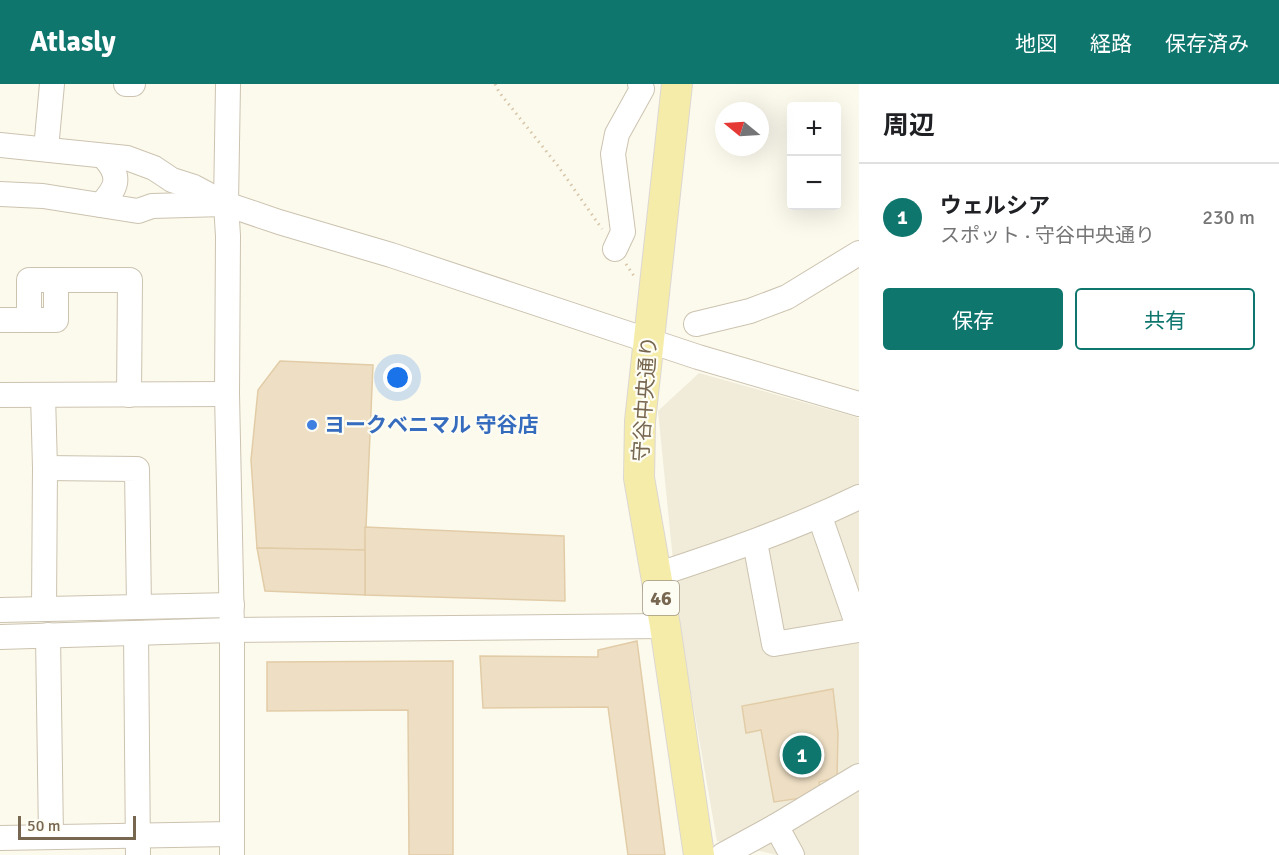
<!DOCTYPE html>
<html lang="ja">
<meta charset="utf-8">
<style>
:root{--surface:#fff;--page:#f2f2f2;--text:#202124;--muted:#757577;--line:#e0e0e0;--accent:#0f766e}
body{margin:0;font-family:Signika,"Noto Sans JP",sans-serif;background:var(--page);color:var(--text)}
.controls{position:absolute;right:18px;top:18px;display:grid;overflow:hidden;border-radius:6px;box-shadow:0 6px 24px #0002}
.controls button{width:54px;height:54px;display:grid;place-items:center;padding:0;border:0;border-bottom:2px solid var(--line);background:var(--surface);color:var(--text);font:30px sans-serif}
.compass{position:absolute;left:715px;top:18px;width:54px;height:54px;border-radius:50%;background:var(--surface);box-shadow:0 6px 24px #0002;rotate:288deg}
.scale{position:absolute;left:18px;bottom:15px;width:118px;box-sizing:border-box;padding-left:6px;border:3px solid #776750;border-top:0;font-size:16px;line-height:21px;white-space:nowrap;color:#776750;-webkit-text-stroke:4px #fefdf4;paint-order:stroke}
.you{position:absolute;left:398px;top:294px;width:21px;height:21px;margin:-15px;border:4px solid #fff;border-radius:50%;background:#1a73e8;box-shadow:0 0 0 9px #1a73e833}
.badge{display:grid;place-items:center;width:39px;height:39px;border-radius:50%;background:var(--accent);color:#fff;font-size:20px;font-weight:700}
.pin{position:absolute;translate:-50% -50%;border:3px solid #fff;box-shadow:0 2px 6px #0006}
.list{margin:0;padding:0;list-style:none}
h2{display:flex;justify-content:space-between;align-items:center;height:78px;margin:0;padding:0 24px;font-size:26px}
h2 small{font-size:20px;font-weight:400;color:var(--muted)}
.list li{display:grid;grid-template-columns:39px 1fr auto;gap:18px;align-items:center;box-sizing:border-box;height:108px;padding:0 24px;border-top:2px solid var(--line)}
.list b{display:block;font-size:22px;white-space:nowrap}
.list p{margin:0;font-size:20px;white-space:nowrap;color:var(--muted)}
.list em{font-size:20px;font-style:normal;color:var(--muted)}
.actions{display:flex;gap:12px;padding:18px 24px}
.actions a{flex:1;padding:14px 0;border:2px solid var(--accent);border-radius:6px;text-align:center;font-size:21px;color:var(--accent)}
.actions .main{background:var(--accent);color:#fff}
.map{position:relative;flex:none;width:859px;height:771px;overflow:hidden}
header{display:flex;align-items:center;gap:36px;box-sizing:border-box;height:84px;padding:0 30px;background:var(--accent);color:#fff}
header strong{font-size:28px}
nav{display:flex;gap:33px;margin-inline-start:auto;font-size:21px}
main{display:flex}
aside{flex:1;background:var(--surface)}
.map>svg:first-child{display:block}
</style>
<header>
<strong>Atlasly</strong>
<nav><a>地図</a><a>経路</a><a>保存済み</a></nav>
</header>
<main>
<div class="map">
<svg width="859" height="771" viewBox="0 0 859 771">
<rect width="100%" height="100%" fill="#fcfaed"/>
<path fill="#f0ecd9" d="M699,289L859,334V771H777L717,757L680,546L658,327Z"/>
<g fill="#eedfc4" stroke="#e2cca7" stroke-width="1.5">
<path d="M280,277L373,281L365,466L257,464L251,376L258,306Z"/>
<path d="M365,443L564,452L565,517L365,511Z"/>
<path d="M257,464L365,466V511L265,507Z"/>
<path d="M637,557L665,771H628L608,623L483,624L480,572L598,573V566Z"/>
<path d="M453,577V771H409L408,626L267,627V578Z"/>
<path d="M833,605L838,649L837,693L819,698L822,711L774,718L761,646L746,649L742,622Z"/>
</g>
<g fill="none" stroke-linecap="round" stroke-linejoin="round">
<g stroke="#ccc3b0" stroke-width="26">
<g id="minor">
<path d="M126,0H133"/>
<path d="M228,0L226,120L228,152L227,310L232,546V771"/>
<path d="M0,61L127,74L154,84L172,96L194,103L226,120L279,138L391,171L698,273L859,320"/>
<path d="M46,65L52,0"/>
<path d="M0,110L43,112L138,127L152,122L224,120"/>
<path d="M101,121C117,103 122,93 104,73"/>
<path d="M615,165L623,148L613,70L617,50L642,5L640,0"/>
<path d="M0,236H29V196H130L129,311"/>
<path d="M29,236H56V196"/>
<path d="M696,240L750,227L787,213L859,169"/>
<path d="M0,311L227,310"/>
<path d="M43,311L45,384L44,525"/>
<path d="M45,384L137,385L139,523"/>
<path d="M820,433L859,545"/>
<path d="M755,458L774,560L858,546"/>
<path d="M656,491C726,468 793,445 859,413"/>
<path d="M0,526L232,521"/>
<path d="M136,549L138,771"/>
<path d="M48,551L51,753"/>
<path d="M0,553L232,546L665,542"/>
<path d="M776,742L792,771"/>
<path d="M0,754L231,750"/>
<path d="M723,771L776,742L859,692"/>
</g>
</g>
<g stroke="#dcd7d2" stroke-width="32">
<path id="major" d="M677,0L640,337L639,394L665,542L699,771"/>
</g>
<g stroke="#d6c5a8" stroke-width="3" stroke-dasharray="1.5 4.5" stroke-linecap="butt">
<path d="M495,0L499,8L558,82L602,145"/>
<path d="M626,180L634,192"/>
</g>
<use href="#minor" stroke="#fff" stroke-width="24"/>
<use href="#major" stroke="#f6ecaa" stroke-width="30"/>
</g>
<circle fill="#3f7fe0" stroke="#fefdf4" stroke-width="2" cx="312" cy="341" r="6"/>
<g text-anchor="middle" stroke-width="4.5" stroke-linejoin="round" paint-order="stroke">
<rect fill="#fefdf4" stroke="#a09481" stroke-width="1.5" x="643" y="497" width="36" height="34" rx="4.5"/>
<g font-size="20" font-weight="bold" fill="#776750">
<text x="661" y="521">46</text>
</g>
<g font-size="21" fill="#776750" stroke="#fefdf4">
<text transform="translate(645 315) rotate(-86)" y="7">守谷中央通り</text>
</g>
<g font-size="21" font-weight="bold" fill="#366cbe" stroke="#fefdf4" text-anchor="start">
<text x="324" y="348">ヨークベニマル 守谷店</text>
</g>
</g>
</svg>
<div class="controls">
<button>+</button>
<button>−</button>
</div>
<svg class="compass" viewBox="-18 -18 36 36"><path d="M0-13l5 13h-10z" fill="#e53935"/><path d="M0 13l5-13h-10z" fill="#757577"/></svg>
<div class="scale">50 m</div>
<div class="you"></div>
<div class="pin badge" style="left:802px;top:671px">1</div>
</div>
<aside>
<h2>周辺<small></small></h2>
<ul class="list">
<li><span class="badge">1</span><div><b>ウェルシア</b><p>スポット · 守谷中央通り</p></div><em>230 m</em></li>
</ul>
<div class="actions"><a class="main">保存</a><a>共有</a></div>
</aside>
</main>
